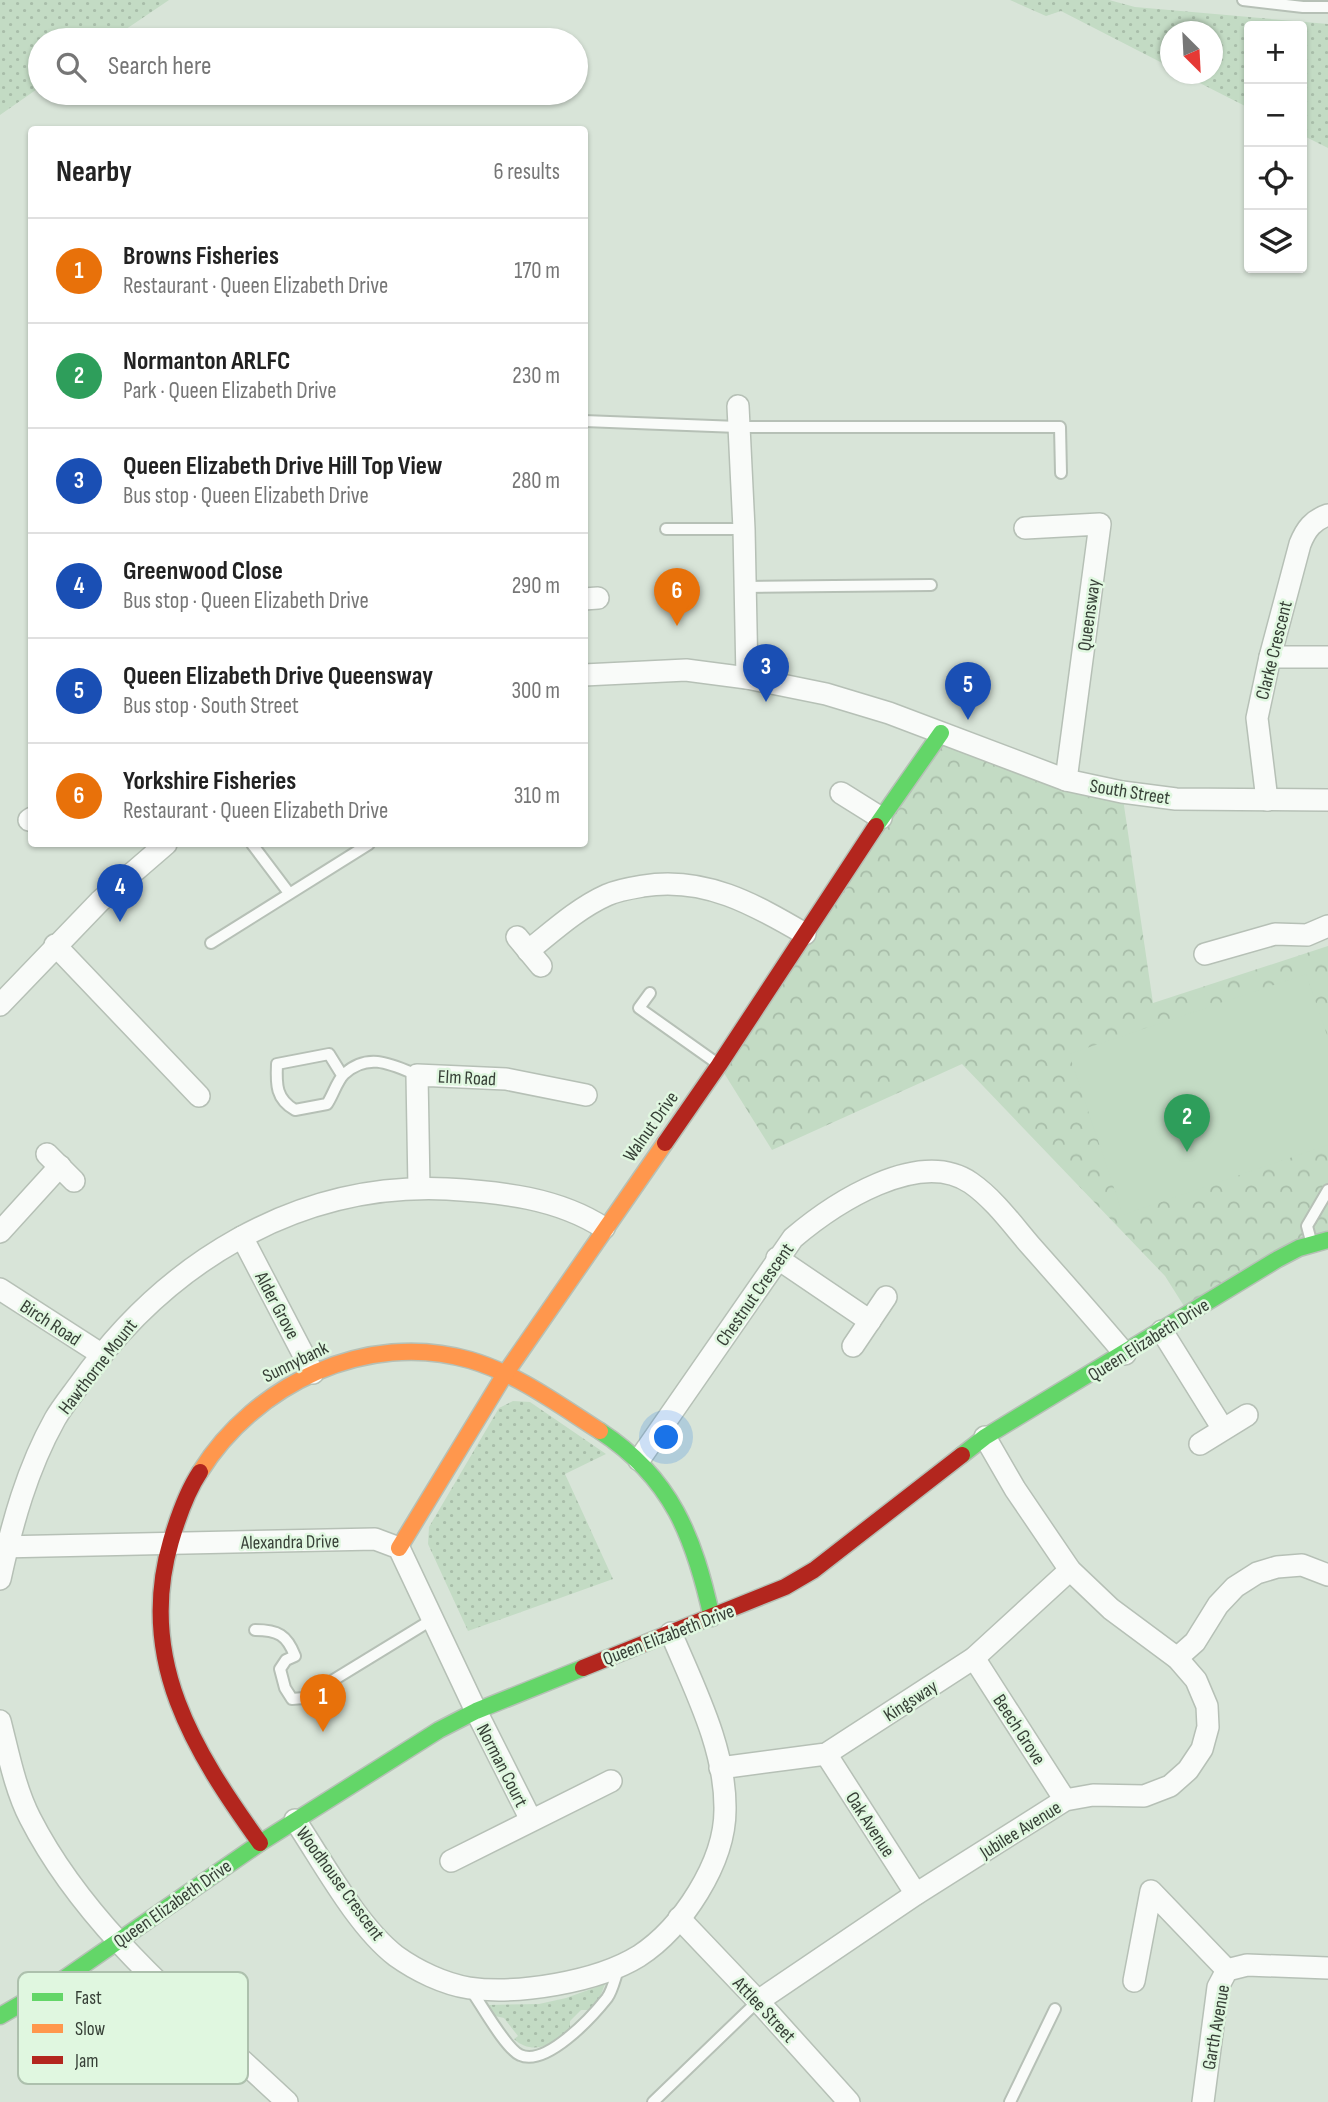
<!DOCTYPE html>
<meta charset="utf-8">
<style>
:root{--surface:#fff;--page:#f2f2f2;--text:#222;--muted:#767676;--line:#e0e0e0;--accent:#6f796f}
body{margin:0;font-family:"Sofia Sans Condensed",sans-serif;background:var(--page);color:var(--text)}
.controls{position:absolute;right:21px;top:21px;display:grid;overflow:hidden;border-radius:7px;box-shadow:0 2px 5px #0004}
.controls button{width:63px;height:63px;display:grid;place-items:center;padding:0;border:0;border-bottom:2px solid var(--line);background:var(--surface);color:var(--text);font:35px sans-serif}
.compass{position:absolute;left:1160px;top:21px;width:63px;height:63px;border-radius:50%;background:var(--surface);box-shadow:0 2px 5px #0004;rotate:156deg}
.you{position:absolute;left:667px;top:1438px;width:24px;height:24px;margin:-18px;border:5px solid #fff;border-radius:50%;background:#1a73e8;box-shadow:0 0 0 10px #1a73e833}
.badge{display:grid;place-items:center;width:46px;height:46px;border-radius:50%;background:var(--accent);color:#fff;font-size:23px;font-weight:700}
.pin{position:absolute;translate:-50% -58px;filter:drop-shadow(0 2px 4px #0008)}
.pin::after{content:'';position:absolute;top:37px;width:24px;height:21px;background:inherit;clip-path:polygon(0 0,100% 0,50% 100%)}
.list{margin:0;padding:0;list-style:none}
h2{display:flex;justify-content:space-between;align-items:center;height:91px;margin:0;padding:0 28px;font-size:30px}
h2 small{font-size:23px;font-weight:400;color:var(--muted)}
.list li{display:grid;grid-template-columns:46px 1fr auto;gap:21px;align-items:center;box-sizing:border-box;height:105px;padding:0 28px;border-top:2px solid var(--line)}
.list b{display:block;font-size:26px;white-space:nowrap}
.list p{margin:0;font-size:23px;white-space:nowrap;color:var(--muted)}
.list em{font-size:23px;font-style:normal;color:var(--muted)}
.icon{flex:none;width:38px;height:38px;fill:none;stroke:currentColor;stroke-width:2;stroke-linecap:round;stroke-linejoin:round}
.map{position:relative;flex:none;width:1328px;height:2102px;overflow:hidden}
.search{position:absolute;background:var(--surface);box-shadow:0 2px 5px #0004;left:28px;top:28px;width:560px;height:77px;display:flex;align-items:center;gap:18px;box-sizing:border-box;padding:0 24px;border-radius:38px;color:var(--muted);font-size:26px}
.panel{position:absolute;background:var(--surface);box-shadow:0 2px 5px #0004;left:28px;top:126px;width:560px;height:721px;border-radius:7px}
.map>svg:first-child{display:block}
</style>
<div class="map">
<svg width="1328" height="2102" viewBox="0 0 1328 2102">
<defs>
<pattern id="grass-dots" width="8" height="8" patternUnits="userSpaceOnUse" patternTransform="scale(1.75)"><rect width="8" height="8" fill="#c3dbc4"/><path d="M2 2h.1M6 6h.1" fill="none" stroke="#a8bda9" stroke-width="1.8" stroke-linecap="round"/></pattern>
<pattern id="park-crowns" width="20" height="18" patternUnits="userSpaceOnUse" patternTransform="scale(1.75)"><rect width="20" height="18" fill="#c3dbc4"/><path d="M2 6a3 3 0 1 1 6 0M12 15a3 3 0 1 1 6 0" fill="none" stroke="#a8bda9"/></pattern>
</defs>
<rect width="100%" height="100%" fill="#d8e4d8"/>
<g fill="url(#grass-dots)">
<path d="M0,0H169L110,40H40V87L0,115Z"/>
<path d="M1010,0H1109L1135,7L1328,24V148L1302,135V26H1249V108L1182,74H1212V32H1170V67L1061,11L1046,16Z"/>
<path d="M513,1401L530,1402L606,1454L565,1474L613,1579L468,1631L428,1544L429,1527L499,1408Z"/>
<path d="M605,1984L598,2002L590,2010H581L570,2021V2029C555,2045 532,2056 514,2039L518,2036L504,2018L495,2016L489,2005L539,2004L566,1998Z"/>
</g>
<path fill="url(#park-crowns)" d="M941,733L1122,792L1153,1003L1328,946V1240L1189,1314L1165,1276L962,1064L772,1150L719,1065Z"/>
<path fill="#c3dbc4" d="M1306,974L1328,1038V1145L1123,1215L1069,1054Z"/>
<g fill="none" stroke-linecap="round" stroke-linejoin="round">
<g stroke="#b6c0b6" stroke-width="14">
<g id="lane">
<path d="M1243,0L1303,7H1328"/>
<path d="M584,421L738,427H1060L1061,473"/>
<path d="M666,529H744"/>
<path d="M745,587L931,585"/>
<path d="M252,844L289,893"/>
<path d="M211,943L369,844"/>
<path d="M650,993L639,1008L718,1064"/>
<path d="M342,1075L329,1054L277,1064C276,1085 276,1099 295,1110L327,1104C333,1095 337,1081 344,1074C368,1052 391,1064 417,1075"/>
<path d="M1311,1241L1307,1226L1328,1190"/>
<path d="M255,1630C278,1630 287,1635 295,1656L286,1660L280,1669L285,1688L292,1699L304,1698L433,1619"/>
<path d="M471,1990C481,2004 506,2049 520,2055C546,2067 592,2017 607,1998C613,1990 615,1977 619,1967"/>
<path d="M653,2102L758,2001"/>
<path d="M1010,2102L1055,2009"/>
</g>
</g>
<g stroke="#b6c0b6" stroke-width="24">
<g id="street">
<path d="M738,406L744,529L747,678"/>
<path d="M1025,528L1100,524L1066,780"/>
<path d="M584,599L598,598"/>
<path d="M1270,657H1328"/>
<path d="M584,675L686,670L747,678L826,694L889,713L1066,780L1122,792L1176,799L1328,800"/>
<path d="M841,793L881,818"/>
<path d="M1267,800L1257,718L1270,657L1300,544C1306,529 1313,520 1328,515"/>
<path d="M29,820L32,818"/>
<path d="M517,937L541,966"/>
<path d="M55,945L199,1096"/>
<path d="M528,951C553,931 578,908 607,895C618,890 631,888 643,886C704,876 754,904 805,934"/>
<path d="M1205,954L1275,934L1307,935L1328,926"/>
<path d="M0,1005L100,901L166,844"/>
<path d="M47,1154L74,1181"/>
<path d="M419,1188L417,1075L506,1079L586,1095"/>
<path d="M0,1232L60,1166"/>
<path d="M242,1237L313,1373"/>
<path d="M777,1258L870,1321"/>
<path d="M0,1289L101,1354"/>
<path d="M1162,1331L1223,1429"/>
<path d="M853,1346L886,1297"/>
<path d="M1200,1444L1247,1415"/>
<path d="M639,1460L793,1238C833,1204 919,1147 971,1183C994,1199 1012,1224 1030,1245C1062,1281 1094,1317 1125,1354"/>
<path d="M0,1547L375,1539L399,1548L476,1711L531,1820"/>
<path d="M0,1579C12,1524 27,1469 55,1419C62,1407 71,1396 79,1385C164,1264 296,1182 447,1189C501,1192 558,1198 604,1228"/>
<path d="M974,1658L1065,1800"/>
<path d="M1177,1658L1195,1642L1218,1605L1235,1587L1257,1573L1277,1567L1302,1565L1328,1575"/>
<path d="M0,1721C8,1752 15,1789 30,1818C88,1932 195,2015 287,2102"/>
<path d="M826,1754L916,1894"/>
<path d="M720,1768L826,1754L974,1658L1070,1570"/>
<path d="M295,1820C323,1862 357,1926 396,1956C417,1971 444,1984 469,1988C517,1995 597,1982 639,1956C682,1928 725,1863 725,1810C726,1749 694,1688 671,1633"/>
<path d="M451,1861L611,1781"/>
<path d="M679,1918L758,2001L849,2102"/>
<path d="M1134,1981L1151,1891L1227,1970"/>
<path d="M758,2001L916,1894L1065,1800L1093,1795L1144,1796L1170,1786L1188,1770L1202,1749L1208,1727L1207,1706L1196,1680L1177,1658L1111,1609L1070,1570L1015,1489L985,1437"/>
<path d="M1203,2102L1218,1987L1227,1970L1247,1965L1328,1968"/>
</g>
</g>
<g stroke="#b6c0b6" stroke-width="19">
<g id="fast">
<path d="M876,826L941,733"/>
<path d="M600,1431C672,1478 694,1537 712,1618"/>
<path d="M962,1455L985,1437L1278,1259L1299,1248L1328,1240"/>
<path d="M0,2016L62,1980L260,1843L439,1730L476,1711L583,1668"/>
</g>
</g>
<g stroke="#b6c0b6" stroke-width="19">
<g id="slow">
<path d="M200,1472C255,1384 367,1330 470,1360C518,1374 559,1405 600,1431"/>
<path d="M399,1548L505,1374L665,1143"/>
</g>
</g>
<g stroke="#b6c0b6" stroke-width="19">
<g id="jam">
<path d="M665,1143L719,1065L876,826"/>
<path d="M200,1472C186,1493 178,1517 171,1541C136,1659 194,1751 260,1843"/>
<path d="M583,1668L785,1587L814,1570L962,1455"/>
</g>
</g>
<use href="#lane" stroke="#f9fbf9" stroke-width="10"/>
<use href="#street" stroke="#f9fbf9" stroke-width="21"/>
<use href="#fast" stroke="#63d668" stroke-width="16"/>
<use href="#slow" stroke="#ff974d" stroke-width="16"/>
<use href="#jam" stroke="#b3261e" stroke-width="16"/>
</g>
<g text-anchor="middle" stroke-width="5" stroke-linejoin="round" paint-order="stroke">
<g font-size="19" fill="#363f36" stroke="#e0f7e0">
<text transform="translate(1088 615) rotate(-82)" y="7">Queensway</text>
<text transform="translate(1273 650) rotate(-76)" y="7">Clarke Crescent</text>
<text transform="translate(1130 791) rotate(9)" y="7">South Street</text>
<text transform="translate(467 1077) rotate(3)" y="7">Elm Road</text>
<text transform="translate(650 1126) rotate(-55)" y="7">Walnut Drive</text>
<text transform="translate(754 1294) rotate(-55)" y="7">Chestnut Crescent</text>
<text transform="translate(278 1305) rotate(62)" y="7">Alder Grove</text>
<text transform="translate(51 1322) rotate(33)" y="7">Birch Road</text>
<text transform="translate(1148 1339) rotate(-32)" y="7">Queen Elizabeth Drive</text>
<text transform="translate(295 1361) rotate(-26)" y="7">Sunnybank</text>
<text transform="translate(97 1366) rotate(-52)" y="7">Hawthorne Mount</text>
<text transform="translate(290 1541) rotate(-1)" y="7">Alexandra Drive</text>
<text transform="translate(668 1634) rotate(-21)" y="7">Queen Elizabeth Drive</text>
<text transform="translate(910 1700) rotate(-33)" y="7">Kingsway</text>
<text transform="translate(1020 1729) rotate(57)" y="7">Beech Grove</text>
<text transform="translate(503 1765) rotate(63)" y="7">Norman Court</text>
<text transform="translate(871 1824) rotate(57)" y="7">Oak Avenue</text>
<text transform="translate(1020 1829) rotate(-32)" y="7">Jubilee Avenue</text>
<text transform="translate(341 1883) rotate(54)" y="7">Woodhouse Crescent</text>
<text transform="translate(172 1903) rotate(-35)" y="7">Queen Elizabeth Drive</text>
<text transform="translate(765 2009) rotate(47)" y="7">Attlee Street</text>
<text transform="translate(1215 2027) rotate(-80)" y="7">Garth Avenue</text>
</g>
</g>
<rect x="18" y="1972" width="230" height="112" rx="10" fill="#e0f7e0" stroke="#adc0ad" stroke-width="2"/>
<rect x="32" y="1993" width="31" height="8" fill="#63d668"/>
<rect x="32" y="2024" width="31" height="9" fill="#ff974d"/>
<rect x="32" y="2056" width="31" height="8" fill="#b3261e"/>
<g font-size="19" fill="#363f36">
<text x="75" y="2004">Fast</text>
<text x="75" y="2035">Slow</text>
<text x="75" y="2067">Jam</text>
</g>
</svg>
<div class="controls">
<button>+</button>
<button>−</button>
<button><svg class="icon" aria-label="locate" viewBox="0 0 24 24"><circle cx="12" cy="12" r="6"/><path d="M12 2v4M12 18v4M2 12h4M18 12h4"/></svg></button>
<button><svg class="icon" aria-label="layers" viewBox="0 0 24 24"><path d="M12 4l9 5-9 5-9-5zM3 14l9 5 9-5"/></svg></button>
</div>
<svg class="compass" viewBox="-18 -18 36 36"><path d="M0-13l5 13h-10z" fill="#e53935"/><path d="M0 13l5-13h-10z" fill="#767676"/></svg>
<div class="you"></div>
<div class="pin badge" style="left:323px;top:1732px;background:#e8710a">1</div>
<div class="pin badge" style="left:1187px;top:1152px;background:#2e9e5b">2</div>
<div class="pin badge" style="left:766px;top:702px;background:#1a4fb4">3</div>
<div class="pin badge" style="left:120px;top:922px;background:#1a4fb4">4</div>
<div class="pin badge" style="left:968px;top:720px;background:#1a4fb4">5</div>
<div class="pin badge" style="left:677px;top:626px;background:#e8710a">6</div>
<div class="search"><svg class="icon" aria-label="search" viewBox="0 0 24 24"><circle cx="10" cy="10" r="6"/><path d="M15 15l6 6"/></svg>Search here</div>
<section class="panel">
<h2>Nearby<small>6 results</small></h2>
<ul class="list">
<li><span class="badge" style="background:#e8710a">1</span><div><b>Browns Fisheries</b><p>Restaurant · Queen Elizabeth Drive</p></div><em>170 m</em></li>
<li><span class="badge" style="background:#2e9e5b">2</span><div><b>Normanton ARLFC</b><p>Park · Queen Elizabeth Drive</p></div><em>230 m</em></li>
<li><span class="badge" style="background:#1a4fb4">3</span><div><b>Queen Elizabeth Drive Hill Top View</b><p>Bus stop · Queen Elizabeth Drive</p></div><em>280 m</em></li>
<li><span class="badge" style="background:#1a4fb4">4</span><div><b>Greenwood Close</b><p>Bus stop · Queen Elizabeth Drive</p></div><em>290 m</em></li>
<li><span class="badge" style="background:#1a4fb4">5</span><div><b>Queen Elizabeth Drive Queensway</b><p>Bus stop · South Street</p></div><em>300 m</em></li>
<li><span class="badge" style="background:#e8710a">6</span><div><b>Yorkshire Fisheries</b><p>Restaurant · Queen Elizabeth Drive</p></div><em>310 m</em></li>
</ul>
</section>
</div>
